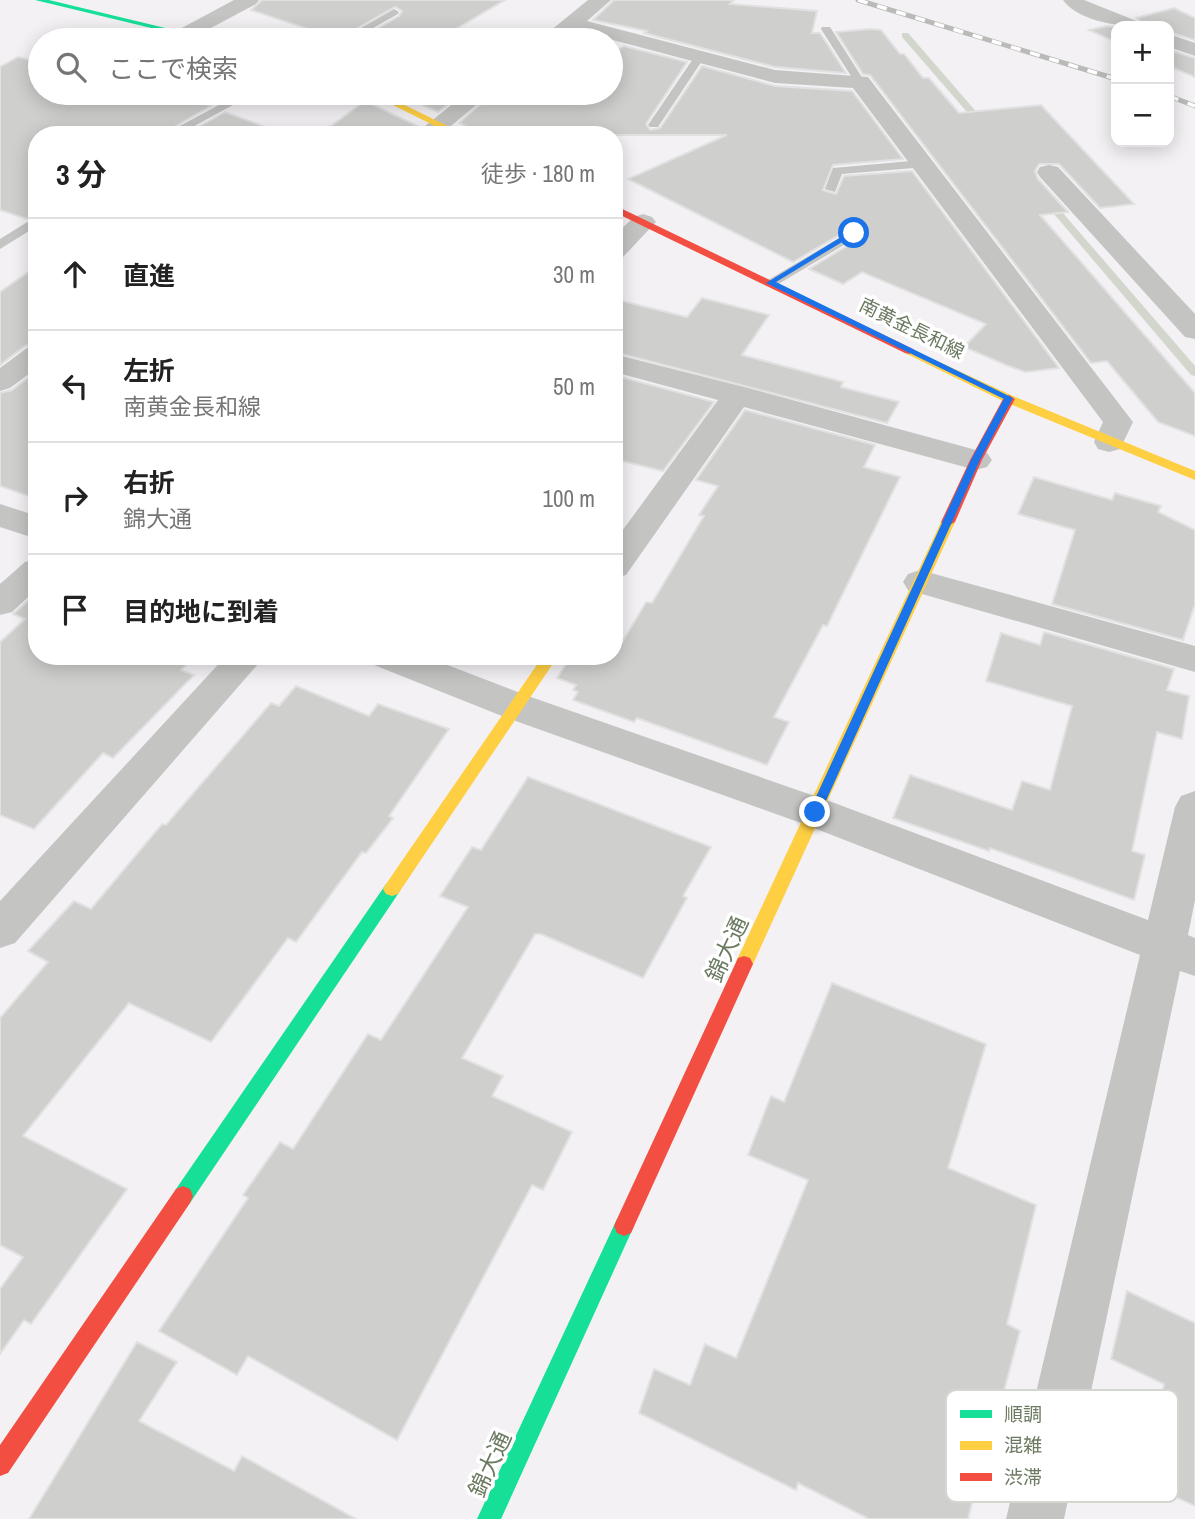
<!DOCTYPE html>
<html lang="ja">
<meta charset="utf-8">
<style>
:root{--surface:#fff;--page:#f2f2f2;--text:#222;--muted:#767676;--line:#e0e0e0}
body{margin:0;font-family:"Archivo Narrow","Noto Sans JP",sans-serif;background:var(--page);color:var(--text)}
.controls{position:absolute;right:21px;top:21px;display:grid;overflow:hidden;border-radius:14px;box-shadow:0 4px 18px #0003}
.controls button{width:63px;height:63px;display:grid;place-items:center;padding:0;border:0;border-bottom:2px solid var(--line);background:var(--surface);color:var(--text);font:35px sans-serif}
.stop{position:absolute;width:21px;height:21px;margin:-16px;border:5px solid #1a73e8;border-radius:50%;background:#fff}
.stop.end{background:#1a73e8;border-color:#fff;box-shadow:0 2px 7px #0008}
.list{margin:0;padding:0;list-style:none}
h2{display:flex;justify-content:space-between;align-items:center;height:91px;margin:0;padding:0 28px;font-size:30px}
h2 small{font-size:23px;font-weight:400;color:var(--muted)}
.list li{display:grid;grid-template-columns:46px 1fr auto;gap:21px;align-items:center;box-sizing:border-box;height:112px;padding:0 28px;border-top:2px solid var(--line)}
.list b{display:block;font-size:26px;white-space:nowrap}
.list p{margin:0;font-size:23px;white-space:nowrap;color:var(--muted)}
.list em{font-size:23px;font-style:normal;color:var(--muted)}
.icon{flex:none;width:38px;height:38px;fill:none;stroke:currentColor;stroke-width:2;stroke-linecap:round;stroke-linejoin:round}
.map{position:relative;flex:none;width:1195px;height:1519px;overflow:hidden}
.search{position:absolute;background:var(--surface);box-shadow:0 4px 18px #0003;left:28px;top:28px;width:595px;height:77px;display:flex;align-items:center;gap:18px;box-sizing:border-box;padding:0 24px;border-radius:38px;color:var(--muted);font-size:26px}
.panel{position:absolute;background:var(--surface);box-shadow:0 4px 18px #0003;left:28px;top:126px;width:595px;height:539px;border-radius:28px}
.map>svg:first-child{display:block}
</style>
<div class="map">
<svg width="1195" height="1519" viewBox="0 0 1195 1519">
<rect width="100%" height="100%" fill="#f3f1f3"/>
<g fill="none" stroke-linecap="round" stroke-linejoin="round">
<g fill="#d2d6cc" fill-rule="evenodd">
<path d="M902,33H908L986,123V127H980L902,37Z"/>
<path d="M1046,196L1049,197L1195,366V376L1191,375L1043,201L1042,199Z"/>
</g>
</g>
<g fill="#cfcfce" stroke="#e2e1e2" stroke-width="2">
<path d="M262,0H505L437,40H357L399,16L402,11L395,7L338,39L251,10Z"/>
<path d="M614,0H734L730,4L817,11L812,33H820L846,73L775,67L644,33L647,31L593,20Z"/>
<path d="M1174,8L1195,18V40L1169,32V26H1145L1136,18Z"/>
<path d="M1107,26L1116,27V42L1089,30Z"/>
<path d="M870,29L881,30L900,54H904L923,78H929L959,113L1041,105L1134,204L1100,208L1059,164H1039L1035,171L1038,179L1068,212L1040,215L1195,393V436L1158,422L1107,361L1091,363L870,75L863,74L836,32Z"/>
<path d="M624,46L687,62L646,124L650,130L660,128L702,66L775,86L852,91L903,159L833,165L823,190L836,194L844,176L912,171L1059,368L1025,372L1006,365L964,347L986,324L862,272L843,284L809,269L860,238V227H853L793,262L628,179L727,135H474L470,128L459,123L493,93H611V55Z"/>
<path d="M1169,50L1195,58V77L1169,66Z"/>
<path d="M18,57L40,62V93H175L211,106L160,135H37V214L27,219L0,210V67Z"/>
<path d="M396,93H462L438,112Z"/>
<path d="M365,101L420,127L411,135H319Z"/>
<path d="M225,112L276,131L275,135H184Z"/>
<path d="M37,266V343L25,346L0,365V292Z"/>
<path d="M702,298L769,315L742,355L843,382L841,387L899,402L887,423L614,352V299L687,317Z"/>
<path d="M37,371V499L0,486V393L12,390Z"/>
<path d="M614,375L714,402L663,471L614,459Z"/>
<path d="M745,410L875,445L864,467L900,477L827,626L823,625L774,717L789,722L767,765L637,718L634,722L573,700L578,692L573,690L576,685L557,678L571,656H614L646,602L652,603L704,516L699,515L718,486L696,480Z"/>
<path d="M1034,477L1112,500L1115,493L1161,506L1158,512L1195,530V604L1183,640L1052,604L1075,530L1018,514Z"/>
<path d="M37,593V656H195L181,670L194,675L113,758L103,753L34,829L0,815V642L25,619L13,614Z"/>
<path d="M1044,632L1174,669L1167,690L1189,696L1182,739L1157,732L1132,851L1145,855L1134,900L990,848L989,851L893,818L910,775L1012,810L1022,781L1050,790L1072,706L986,681L1001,633L1040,645Z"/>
<path d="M296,686L369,716L378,704L449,729L389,816L393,818L366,853L362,852L296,942L288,938L211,1042L129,1003L23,1136L127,1189L31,1324L24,1320L0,1354V1289L23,1257L0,1245V1018L48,962L28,951L74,901L91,909L162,824L166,825L271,703L279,706Z"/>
<path d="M528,777L711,847L683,896L687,898L643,978L541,934H535L462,1058L503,1076L492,1096L572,1132L543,1190L532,1185L397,1440L248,1356L237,1375L159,1331L248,1198L243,1195L280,1142L293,1149L368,1034L381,1040L468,907L440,896L472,847L481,850Z"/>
<path d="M832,983L986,1044L948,1168L1036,1205L1007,1324L1020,1331L998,1413L995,1412L968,1519H869L798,1483L796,1490L639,1413L654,1369L690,1385L705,1344L736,1358L808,1180L748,1155L771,1096L784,1102Z"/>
<path d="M1127,1291L1195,1323V1506L1147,1484L1164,1384L1111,1359Z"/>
<path d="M137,1342L177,1362L139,1421L234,1471L242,1456L356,1519H29Z"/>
</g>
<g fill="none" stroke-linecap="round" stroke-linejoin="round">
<g fill="#c4c5c3" fill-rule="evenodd">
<path d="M394,9L399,12L398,14L352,40H340Z"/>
<path d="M822,27H830L865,82L864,84H856L821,29Z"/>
<path d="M697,53L706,55L658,127H650L648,125Z"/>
<path d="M241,93H255L178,135H163Z"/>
<path d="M922,160L926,161V167L842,174L835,192L825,189L833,168Z"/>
<path d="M37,216V226L0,249V239Z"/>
<path d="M854,229L859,230V236L775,286L770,287L763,283Z"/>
</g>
<g fill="#c4c5c3" fill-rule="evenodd">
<path d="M234,0H259L256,4L192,38H178L175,34L178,30Z"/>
<path d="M588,0H611L587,21L775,70L868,77L1133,422L1120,449L1109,452L1098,449L1094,442L1103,422L853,88L775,83L575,30L562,40H539Z"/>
<path d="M1063,0H1084L1139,22L1142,26C1119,27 1078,21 1063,0Z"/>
<path d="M1169,34L1195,43V56L1169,47Z"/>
<path d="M466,93H491L440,135H414Z"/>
<path d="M1049,165L1058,167L1195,314V339L1185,337L1040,177L1037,172L1040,167Z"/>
<path d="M643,214L652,217L656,222L623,257L614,259V236L634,217Z"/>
<path d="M37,346V368L10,388L0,391V368L27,348Z"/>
<path d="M614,354L748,388L987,453L992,460L987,467L976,470L744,407L626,575L614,578V542L718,400L614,372Z"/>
<path d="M0,504L37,516V539L0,527Z"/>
<path d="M37,559V589L12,612L0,615V584L25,562Z"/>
<path d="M920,570L1195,646V672L908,590L903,582L908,574Z"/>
<path d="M226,656H265L15,943L0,948V901Z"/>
<path d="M369,656H424L528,696L829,801L1148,920L1175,807L1181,796L1195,791V900L1188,935L1195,938V976L1180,971L1064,1519H1006L1140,955L801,823L502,716L374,665Z"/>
</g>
<g fill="#16e098" fill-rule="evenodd">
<path d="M35,0H49L215,40H201Z"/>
<path d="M392,882L398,884L401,889L398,894L190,1203L183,1206L176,1203L173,1196L176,1189L386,884Z"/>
<path d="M624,1216L631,1219L634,1226L501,1519H477L617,1219Z"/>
</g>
<g fill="#ffcf43" fill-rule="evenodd">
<path d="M369,93H380L466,135H453Z"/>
<path d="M909,348L1013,396L1195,471V480L1005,402L905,353L903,351Z"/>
<path d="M948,518L955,522L753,964L750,970L744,972L738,970L735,964L941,522Z"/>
<path d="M543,656H558L398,894L392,896L386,894L383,889L386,884Z"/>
</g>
<g fill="#f24e42" fill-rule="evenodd">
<path d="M614,205L913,349L915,351L909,354L905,353L614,212Z"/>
<path d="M1009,395L1015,399L982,460L955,522L948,526L943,525L941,522L970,460L1003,399Z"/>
<path d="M744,956L750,958L753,964L631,1233L624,1236L617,1233L614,1226L617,1219L738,958Z"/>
<path d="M183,1186L190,1189L193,1196L190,1203L8,1473L0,1476V1445L176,1189Z"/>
</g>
<g stroke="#babbb9" stroke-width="5">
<g id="rail">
<path d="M858,0L1116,79"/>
<path d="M1169,96L1195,106"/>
</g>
</g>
<use href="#rail" stroke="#fff" stroke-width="3.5" stroke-dasharray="10" stroke-linecap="butt"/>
</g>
<path fill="#1a73e8" d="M851,231L857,233L776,282L1013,398L980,460L821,812L815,817L809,812L971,460L1004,399L766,283Z"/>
<g text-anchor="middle" stroke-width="7" stroke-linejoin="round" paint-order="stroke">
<g font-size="19" fill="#6c7a61" stroke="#fff">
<text transform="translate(912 328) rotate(26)" y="7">南黄金長和線</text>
</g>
<g font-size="23" fill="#6c7a61" stroke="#fff">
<text transform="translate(727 949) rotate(-65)" y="8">錦大通</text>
<text transform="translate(490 1464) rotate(-65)" y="8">錦大通</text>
</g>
</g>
<rect x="946" y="1390" width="232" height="112" rx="10" fill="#fff" stroke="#d3d7d0" stroke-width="2"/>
<rect x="960" y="1410" width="32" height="8" fill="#16e098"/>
<rect x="960" y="1441" width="32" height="9" fill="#ffcf43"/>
<rect x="960" y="1473" width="32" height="8" fill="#f24e42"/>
<g font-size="19" fill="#6c7a61">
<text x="1004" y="1421">順調</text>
<text x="1004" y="1452">混雑</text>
<text x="1004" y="1484">渋滞</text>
</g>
</svg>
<div class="controls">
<button>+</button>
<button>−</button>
</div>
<div class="stop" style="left:854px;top:233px"></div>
<div class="stop end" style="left:815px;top:812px"></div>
<div class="search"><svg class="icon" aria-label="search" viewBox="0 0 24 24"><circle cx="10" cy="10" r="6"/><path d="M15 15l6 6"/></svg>ここで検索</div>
<section class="panel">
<h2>3 分<small>徒歩 · 180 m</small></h2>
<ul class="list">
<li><svg class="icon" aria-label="ahead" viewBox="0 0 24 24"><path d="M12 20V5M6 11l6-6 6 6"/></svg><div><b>直進</b></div><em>30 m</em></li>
<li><svg class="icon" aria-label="left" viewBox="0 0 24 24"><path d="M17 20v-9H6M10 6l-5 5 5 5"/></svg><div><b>左折</b><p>南黄金長和線</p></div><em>50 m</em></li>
<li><svg class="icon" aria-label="right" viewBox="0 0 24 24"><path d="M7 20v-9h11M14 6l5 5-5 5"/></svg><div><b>右折</b><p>錦大通</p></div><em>100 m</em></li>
<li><svg class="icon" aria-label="arrive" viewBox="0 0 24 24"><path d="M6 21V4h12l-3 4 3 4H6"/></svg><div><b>目的地に到着</b></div></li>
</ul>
</section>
</div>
